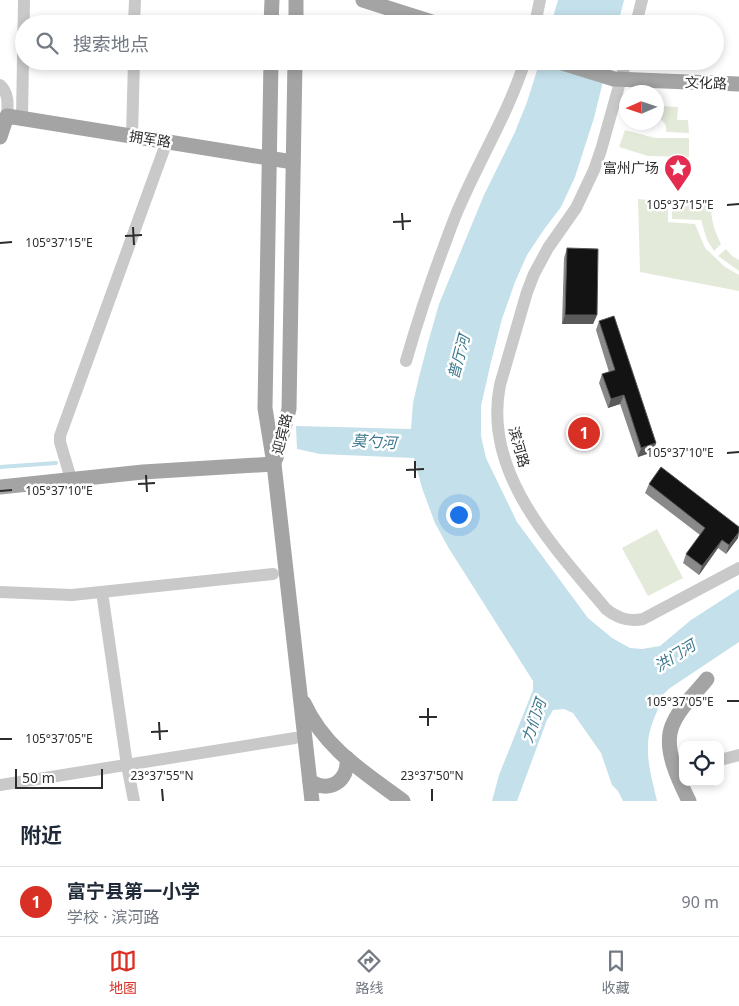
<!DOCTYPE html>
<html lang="zh">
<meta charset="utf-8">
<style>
:root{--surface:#fff;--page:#f2f2f3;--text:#1f2937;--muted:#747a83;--line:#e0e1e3;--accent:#d93025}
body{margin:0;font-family:"Noto Sans","Noto Sans SC",sans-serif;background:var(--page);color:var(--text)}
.controls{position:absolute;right:15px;bottom:15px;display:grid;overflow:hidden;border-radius:10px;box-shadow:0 2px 8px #0003}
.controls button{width:45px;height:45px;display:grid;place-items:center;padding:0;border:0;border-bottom:1px solid var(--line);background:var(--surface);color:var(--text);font:25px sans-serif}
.compass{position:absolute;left:619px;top:85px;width:45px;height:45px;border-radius:50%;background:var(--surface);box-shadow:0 2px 8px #0003;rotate:267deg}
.scale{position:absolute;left:15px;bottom:12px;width:88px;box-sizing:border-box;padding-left:5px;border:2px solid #2c2c2c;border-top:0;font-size:14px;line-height:18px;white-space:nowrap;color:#2c2c2c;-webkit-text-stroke:4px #fff;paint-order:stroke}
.you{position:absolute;left:458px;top:514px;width:18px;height:18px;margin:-12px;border:4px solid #fff;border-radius:50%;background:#1a73e8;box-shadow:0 0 0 8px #1a73e833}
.badge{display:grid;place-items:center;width:32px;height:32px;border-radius:50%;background:var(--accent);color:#fff;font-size:16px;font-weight:700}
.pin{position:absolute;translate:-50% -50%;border:2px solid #fff;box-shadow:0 1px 5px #0006}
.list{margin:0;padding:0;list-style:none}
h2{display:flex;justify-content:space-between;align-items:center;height:65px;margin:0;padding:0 20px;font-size:21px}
h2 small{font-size:16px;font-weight:400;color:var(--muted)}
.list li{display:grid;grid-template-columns:32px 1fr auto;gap:15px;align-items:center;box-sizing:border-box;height:70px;padding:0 20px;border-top:1px solid var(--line)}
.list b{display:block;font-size:19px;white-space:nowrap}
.list p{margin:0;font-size:16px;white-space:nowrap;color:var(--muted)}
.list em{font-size:16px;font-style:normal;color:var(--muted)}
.icon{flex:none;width:28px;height:28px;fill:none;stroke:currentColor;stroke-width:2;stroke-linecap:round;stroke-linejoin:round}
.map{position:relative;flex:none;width:739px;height:801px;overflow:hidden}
.search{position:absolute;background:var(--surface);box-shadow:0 2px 8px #0003;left:15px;right:15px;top:15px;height:55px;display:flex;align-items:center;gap:12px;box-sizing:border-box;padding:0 18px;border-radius:28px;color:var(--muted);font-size:19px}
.sheet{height:135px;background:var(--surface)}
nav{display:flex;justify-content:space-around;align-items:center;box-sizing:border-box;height:70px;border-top:1px solid var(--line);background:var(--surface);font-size:14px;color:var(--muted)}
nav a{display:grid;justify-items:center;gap:2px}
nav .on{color:var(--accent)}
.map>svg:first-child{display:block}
</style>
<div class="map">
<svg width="739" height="801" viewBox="0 0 739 801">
<rect width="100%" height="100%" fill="#fff"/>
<g fill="#e4ead9">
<path d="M661,106L678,107L677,120H688L689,133L666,132C667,127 665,122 660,119Z"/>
<path d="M625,130L655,138H689V157L648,156L619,147Z"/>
<path d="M638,199L668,202V222L695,224L705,248L725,267L739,275V291L640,272Z"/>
<path d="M672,203L711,204C711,220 714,230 721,244L714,251L707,240L701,220L672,219Z"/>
<path d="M726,249L732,256L739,260V271L718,256Z"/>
<path d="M657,529L683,578L648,596L622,548Z"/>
</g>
<g fill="#c4e0ea">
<path d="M558,0H624L618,24H551Z"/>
<path d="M540,61H608L594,118L575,177L561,207L545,228L527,255L515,282L502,319L491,362L481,406V436L486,458L517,522L588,618L612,638L630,648L642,649L660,646L691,620L739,589V642L670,688L656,701L659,707C654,718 648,732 648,745C647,764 653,783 657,801H623L618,791L612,785L601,753L573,713L564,709L553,710L547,720L517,801H492L499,775L533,690V681L448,547L435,523L422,488L414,458L320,454L297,449L296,426L411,429L413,403L419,377L429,339L439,304L484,195L515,132L527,102Z"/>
</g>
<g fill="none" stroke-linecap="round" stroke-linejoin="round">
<path stroke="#c4e0ea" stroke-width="4" d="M0,467L56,463"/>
<g stroke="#c9c9c9" stroke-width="12">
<path d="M134,24L135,0"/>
<path d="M535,24L540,0"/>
<path d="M636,24L642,0"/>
<path d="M626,61L601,150L594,170L576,208L548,248L534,274L527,292L500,385C482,473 554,547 606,609C617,618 628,622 643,619L739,568"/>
<path d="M0,85C9,93 8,105 7,116"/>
<path d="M22,118L24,0"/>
<path d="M132,136L134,61"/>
<path d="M406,361C417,323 429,286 443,249C449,233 454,218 461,203C482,155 509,111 525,61"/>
<path d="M71,479L60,442V436L167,141"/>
<path d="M0,592L72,595L273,574"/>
<path d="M102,592L127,765L134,801"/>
<path d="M720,760L739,755"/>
<path d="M0,785L295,738"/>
</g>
<g stroke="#a4a4a4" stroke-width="15">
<path d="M363,0L438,24"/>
<path d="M271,24L272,0"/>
<path d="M296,24V0"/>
<path d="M271,61L265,408L274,464L312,801"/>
<path d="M556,61L614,79L739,84"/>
<path d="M0,137L7,116L293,162"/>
<path d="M276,458L289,409L295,61"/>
<path d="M0,487L143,472L274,464"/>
<path d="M304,703C325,749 364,772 403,801"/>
<path d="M310,781C329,794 349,781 347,758"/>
<path d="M689,801C679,781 663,749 672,726C679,708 695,694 707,679"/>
</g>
</g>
<g fill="#898989">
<path d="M567,248L597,315L593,324H562L564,258Z"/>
<path d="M599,321L656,443L653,452L638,457L620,404L608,408L599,383L602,374L609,372L596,330Z"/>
<path d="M649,484L739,527L738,538L726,554L718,548L699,575L683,563L686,554L700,535L645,493Z"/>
</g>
<g fill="#5a5a5a">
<path d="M565,315H597L593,324H562Z"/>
<path d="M624,395L620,404L608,408L611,399Z"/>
<path d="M656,443L653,452L638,457L641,448Z"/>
<path d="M739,532L738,538L726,554L729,545Z"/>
<path d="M722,540L718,548L699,575L702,566Z"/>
</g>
<g fill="#131313" stroke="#5a5a5a">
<path d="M567,248L598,249L597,315H565Z"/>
<path d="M614,316L656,443L641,448L624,395L611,399L602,374L615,370L599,321Z"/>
<path d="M661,467L739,527V532L729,545L722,540L702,566L686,554L705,528L649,484Z"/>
</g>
<path fill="none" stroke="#2c2c2c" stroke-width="2" d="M727,205L739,204M402,213L403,230M393,222L411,221M133,227L134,245M125,236L142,235M0,243L12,242M727,453L739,452M415,461V478M406,470L424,469M146,475L147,492M138,484L155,483M0,491L12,490M727,701H739M428,708V726M419,717H437M159,722L160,740M151,732L168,731M0,739H12M162,789L163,801M432,789V801"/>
<defs>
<g id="sight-pin" transform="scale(1.4375)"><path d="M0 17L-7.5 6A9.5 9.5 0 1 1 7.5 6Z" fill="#e42c50" stroke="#fff"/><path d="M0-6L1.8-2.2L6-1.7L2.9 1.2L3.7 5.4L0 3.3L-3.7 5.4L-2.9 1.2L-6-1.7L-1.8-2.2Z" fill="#fff"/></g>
</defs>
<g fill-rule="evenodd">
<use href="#sight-pin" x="678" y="168"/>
</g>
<g text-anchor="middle" stroke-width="5" stroke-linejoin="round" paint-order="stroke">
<g font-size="14" fill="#2c2c2c" stroke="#fff">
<text transform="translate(706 83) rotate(2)" y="5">文化路</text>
<text transform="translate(150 139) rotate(9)" y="5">拥军路</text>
<text transform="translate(282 434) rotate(-76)" y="5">迎宾路</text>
<text transform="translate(519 447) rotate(74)" y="5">滨河路</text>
</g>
<g font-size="14" fill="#2c2c2c" stroke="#fff" text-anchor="end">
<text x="659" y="173">富州广场</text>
</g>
<g font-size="15" font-style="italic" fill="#3b778d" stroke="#fff">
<text transform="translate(459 357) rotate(-75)" y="5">普厅河</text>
<text transform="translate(374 442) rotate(3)" y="5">莫勺河</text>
<text transform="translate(675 656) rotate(-32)" y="5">洪门河</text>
<text transform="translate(534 721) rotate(-71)" y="5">力们河</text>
</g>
</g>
<g font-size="12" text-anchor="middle" fill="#2c2c2c" stroke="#fff" stroke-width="5" stroke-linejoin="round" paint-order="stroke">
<text x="680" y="209">105°37'15"E</text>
<text x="59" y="247">105°37'15"E</text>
<text x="680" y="457">105°37'10"E</text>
<text x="59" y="495">105°37'10"E</text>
<text x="680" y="706">105°37'05"E</text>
<text x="59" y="743">105°37'05"E</text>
<text x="162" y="780">23°37'55"N</text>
<text x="432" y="780">23°37'50"N</text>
</g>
</svg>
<div class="controls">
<button><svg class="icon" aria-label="locate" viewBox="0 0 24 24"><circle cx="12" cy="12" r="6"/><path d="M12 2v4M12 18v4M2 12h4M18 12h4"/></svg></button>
</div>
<svg class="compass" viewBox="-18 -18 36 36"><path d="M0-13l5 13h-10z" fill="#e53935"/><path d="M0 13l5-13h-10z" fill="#747a83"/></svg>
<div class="scale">50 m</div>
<div class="you"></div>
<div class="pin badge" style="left:584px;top:433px">1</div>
<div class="search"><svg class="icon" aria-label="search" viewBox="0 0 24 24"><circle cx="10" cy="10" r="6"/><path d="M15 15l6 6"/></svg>搜索地点</div>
</div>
<section class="sheet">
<h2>附近<small></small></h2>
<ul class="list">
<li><span class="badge">1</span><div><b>富宁县第一小学</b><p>学校 · 滨河路</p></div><em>90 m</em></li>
</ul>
</section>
<nav>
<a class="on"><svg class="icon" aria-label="map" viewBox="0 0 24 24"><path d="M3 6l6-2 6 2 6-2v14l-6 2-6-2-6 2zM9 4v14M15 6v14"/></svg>地图</a>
<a><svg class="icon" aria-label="directions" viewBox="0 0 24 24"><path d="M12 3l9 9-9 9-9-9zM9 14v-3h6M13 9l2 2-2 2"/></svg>路线</a>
<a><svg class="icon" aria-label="saved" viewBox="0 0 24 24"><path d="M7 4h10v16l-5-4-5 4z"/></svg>收藏</a>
</nav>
